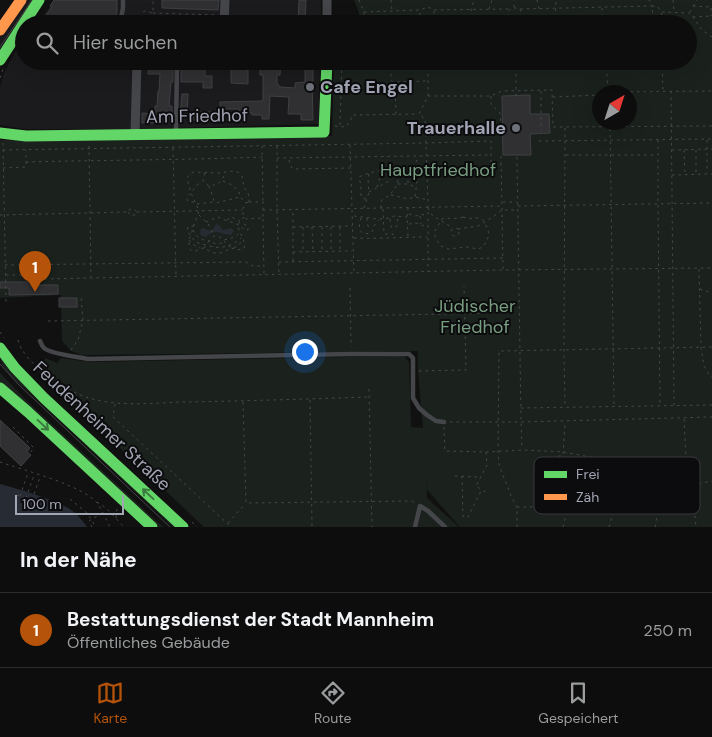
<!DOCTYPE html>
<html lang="de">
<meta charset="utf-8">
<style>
:root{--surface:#0d0d0d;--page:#1b1b1b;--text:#f1f3f6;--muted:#9a9c9d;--line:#2d2d2e;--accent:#b45309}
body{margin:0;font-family:"DM Sans",sans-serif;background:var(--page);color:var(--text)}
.compass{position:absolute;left:592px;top:85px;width:45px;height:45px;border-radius:50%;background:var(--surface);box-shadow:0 5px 20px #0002;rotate:39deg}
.scale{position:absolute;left:15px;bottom:12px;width:109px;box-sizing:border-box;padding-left:5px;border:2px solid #a1a4b3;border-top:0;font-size:14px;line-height:18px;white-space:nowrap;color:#a1a4b3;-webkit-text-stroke:4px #0c0b0d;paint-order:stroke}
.you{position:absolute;left:304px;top:351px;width:18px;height:18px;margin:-12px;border:4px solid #fff;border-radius:50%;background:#1a73e8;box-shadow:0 0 0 8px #1a73e833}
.badge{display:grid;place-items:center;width:32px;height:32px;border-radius:50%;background:var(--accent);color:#fff;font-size:16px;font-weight:700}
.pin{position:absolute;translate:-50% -41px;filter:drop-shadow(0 1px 2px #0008)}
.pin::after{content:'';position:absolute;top:26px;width:18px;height:15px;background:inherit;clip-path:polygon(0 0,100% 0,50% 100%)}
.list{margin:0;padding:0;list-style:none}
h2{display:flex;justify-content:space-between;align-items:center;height:65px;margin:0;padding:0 20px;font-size:21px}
h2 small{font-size:16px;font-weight:400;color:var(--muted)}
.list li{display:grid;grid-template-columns:32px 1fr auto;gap:15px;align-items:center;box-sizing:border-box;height:75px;padding:0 20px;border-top:1px solid var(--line)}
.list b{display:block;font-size:19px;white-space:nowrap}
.list p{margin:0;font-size:16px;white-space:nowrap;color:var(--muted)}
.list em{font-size:16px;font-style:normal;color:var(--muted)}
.icon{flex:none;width:28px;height:28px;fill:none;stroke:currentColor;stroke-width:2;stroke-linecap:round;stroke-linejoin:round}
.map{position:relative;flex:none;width:712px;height:527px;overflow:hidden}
.search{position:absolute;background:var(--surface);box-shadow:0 5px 20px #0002;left:15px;right:15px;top:15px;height:55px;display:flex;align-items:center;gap:12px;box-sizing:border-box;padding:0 18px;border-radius:28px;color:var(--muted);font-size:19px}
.sheet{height:140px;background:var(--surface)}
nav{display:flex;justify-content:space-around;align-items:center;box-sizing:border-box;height:70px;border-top:1px solid var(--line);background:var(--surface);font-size:14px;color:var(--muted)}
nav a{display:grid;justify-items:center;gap:2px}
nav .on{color:var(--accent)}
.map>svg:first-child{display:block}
</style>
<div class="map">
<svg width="712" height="527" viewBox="0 0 712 527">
<rect width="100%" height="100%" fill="#111"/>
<g fill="#1b1b1d">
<path d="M25,0H34L0,49V37Z"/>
<path d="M54,0H321V24H139L140,19L135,18V24H38Z"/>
<path d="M24,44V61H320L319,124L129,129H25L0,125V88L4,73L18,47L21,48Z"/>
</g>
<g fill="#1b221d" fill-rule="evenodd">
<path d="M354,0H712V527H460L427,490L426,472L427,498L459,527H204L39,372L45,358L57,363L61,358L89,362L404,356L409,362L411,427L423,428L418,371V351L82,355L71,351L62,341L61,295L0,298V140L332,136L334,61H688V24H359V13ZM600,92H630V122H600Z"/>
<path d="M0,355L177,527H173L29,392C19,383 0,370 0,355Z"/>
<path d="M0,373L28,402L163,527H159L32,410L0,383Z"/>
</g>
<g fill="#272c34">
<path d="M216,224L219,225L223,230C227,230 231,226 234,231L231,235C226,235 220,232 216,232C212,232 209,235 205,237L201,235L200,233L201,229L203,228L210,231H212Z"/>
<path d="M0,484C21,490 48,497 68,508C76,512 82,520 87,527H0Z"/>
</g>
<g fill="#303032" stroke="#404045">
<path d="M54,0H117V13L112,24H59L46,15L52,7L50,6Z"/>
<path d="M162,0H219L218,10L162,8Z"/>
<path d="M299,0H306L305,24H298Z"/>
<path d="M181,61H205V76H212V88H203V82H181Z"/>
<path d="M231,61H248V84L231,83Z"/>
<path d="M260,61H281L280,75H277V83L280,87L295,88V83L305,82V66H313V81H312L313,120H301V114H288L289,97L270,96L269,119H262V115H252V113H240L239,109H220V102L263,101V75H260Z"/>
<path d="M149,63L173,64V82H171L169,106H172V123L154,122V123H142V113L155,114V106H157L158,91H159L160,74H148Z"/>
<path d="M182,94H188L187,116H180Z"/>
<path d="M530,95V114H549L550,133L530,134L531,155H503L502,96Z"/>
<rect x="193" y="112" width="19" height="8"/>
<path d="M0,282H38V285H58V294L9,295V288H0Z"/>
<rect x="59" y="298" width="18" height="9"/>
<path d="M0,420L30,448L27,452L31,455L21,466L0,446Z"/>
</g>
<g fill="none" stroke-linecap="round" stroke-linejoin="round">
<g stroke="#47474c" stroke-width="1" stroke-dasharray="2.5 4" stroke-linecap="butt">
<path d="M359,0L364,12V23"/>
<path d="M391,0L392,11"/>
<path d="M537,0L539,9"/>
<path d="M673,0L674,12"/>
<path d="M693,6L711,7L712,6"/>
<path d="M514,7V0"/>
<path d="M602,8V24"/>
<path d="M711,8V16"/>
<path d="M489,9L492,0"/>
<path d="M520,9L522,15L519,20L515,22L509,20L508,12L511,8H516L520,9L652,6L649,0"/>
<path d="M434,11V22"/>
<path d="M364,12L420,10L428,7L434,10L509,9"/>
<path d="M662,12L690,13L702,30L712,37"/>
<path d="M690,12L697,0"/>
<path d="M153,13L216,15"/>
<path d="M347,17H364"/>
<path d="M662,17V24"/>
<path d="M693,17L711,16"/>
<path d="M520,20L653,18L662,16L661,12L658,7L652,6L653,18L650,24"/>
<path d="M420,22V11"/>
<path d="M364,23H420L423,24"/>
<path d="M139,24L140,18L144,11L153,13V0H150"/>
<path d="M431,24L434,22L508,20"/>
<path d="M473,24L471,10L474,0"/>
<path d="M555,24L556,0"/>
<path d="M391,61V80L395,85L396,114"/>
<path d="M428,61V96L419,114L425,119L428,200V272"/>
<path d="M516,61V96"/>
<path d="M606,61L608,92"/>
<path d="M662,61L663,90"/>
<path d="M0,78L3,69"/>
<path d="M352,84H391L396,82L427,81"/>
<path d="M541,91V131"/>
<path d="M671,91L674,405"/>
<path d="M611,92L712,91"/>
<path d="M428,96H491L502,91L552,90L553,127L712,126"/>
<path d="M491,96V104L500,113L501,131"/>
<path d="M553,97L600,95"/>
<path d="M610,122L614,406"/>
<path d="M340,125L342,61"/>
<path d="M335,126L346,127L351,119L352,115L418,114"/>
<path d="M565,128L564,350L565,407"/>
<path d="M658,140V204L660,405"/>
<path d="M707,140V173"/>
<path d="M539,141L712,139"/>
<path d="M3,143L6,302"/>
<path d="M350,145L354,273"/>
<path d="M89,146L91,277"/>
<path d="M262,146L263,202"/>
<path d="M277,146V210L279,274"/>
<path d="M173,148L176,276"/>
<path d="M3,150L427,143L491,141V164L501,165"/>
<path d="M672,150L712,149"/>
<path d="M684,150L685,174"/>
<path d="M696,150V174"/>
<path d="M566,155H657"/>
<path d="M501,156L503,270"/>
<path d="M517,157L521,422L522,449"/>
<path d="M277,158L491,155"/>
<path d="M289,160L290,165L293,169L351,168"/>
<path d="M26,162C105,160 184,160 263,157"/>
<path d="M3,168L26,167V150"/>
<path d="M413,168L419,156"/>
<path d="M412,169L417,181L415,197"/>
<path d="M205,173L203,181L209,186C218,185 222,182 225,173"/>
<path d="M672,175L712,174"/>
<path d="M223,181L232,185L239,192L240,197L246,203"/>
<path d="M408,183V170"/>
<path d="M398,184H408L415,187"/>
<path d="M209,186L214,201L216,203L240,197"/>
<path d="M377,187L382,171"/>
<path d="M369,192L389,181V170"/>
<path d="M391,195L408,199L415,197L428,200"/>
<path d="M366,199L362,198L361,196V186L359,177C376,169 393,169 412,168"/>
<path d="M194,202H189L187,200V197L199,183L202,181"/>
<path d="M249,202H263V218L246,219L244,217L242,210L246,203Z"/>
<path d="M503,202H517"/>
<path d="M197,204L213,202"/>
<path d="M518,206L712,203"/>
<path d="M364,208L369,192L368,183L369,173"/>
<path d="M381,208V202L382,200L390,195L398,184L397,170"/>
<path d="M428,208L432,215L453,228"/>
<path d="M383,209L384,234H393V236"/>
<path d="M263,210L502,206"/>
<path d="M137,212L242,210"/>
<path d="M409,214L415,216L427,214"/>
<path d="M0,215L128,212L130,209L135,210L137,212L135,215H130L128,212"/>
<path d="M199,215L209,225L214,236"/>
<path d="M354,216L379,219L390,218L394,216L407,217"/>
<path d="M420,216L421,224"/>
<path d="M244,217L238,224V227L245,244L244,248L241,250L231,248C226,251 221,254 215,253C206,252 206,244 196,251H192L189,248V240L199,211L191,193L187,178L191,173L194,172L218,173L234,171L238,172L242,176L244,188C249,192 249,196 249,202"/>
<path d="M463,217C471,220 473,217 479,218C483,219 483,220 485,224C491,234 489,237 483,247L478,249L467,247L448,249L441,246L435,238V231L442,219C449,217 456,220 463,217Z"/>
<path d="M361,218C358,227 358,236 371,233L373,230V227L379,220"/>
<path d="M367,218V222L368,226L373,227"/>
<path d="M263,219L264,274"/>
<path d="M390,219L391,227L394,228L397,226L398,217"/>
<path d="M227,220L231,217L240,221"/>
<path d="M206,222L218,217C226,222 239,222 244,230H248V227L244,224L242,226"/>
<path d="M409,224L416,223L427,227"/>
<path d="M194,226H189L188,227L187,231C190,234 192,238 195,241C199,244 202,244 207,245C219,250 231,247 241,238"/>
<path d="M293,227L352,226"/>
<path d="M303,227V251"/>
<path d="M312,227L313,251"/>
<path d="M322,227V251"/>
<path d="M331,227V250"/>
<path d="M340,227V250"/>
<circle cx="455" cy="232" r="4"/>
<path d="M458,229L478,226L493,217L502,210H517"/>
<path d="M193,230C197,238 201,240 209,241L214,236L220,237L231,248L236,247L243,241"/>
<path d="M408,236L407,217L408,208"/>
<path d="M354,238C378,239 403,237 427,237"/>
<path d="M189,240L194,245L200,248"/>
<path d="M204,248L209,241C213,243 217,245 221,243C223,242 223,241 224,240C231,237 233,240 239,233"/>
<path d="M293,252L352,251"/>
<path d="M293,261V210"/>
<path d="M279,262L503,258"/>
<path d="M5,265L246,262L253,266H264"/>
<path d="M38,265L39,279L503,270L712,268"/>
<path d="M699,269L701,347L704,366L710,376L712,377"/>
<path d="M6,275H37"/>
<path d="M350,288L351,347"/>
<path d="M700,289L712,293"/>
<path d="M48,321L505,313"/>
<path d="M0,332L4,338"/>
<path d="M18,340C23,363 67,392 89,398C119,407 152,403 183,402C245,401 307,399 369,397"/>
<path d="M71,350L78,340L83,320L81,297"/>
<path d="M419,371L466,370L464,286"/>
<path d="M369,389L372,527"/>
<path d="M310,400L312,527"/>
<path d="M243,402L246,503L412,501L415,503"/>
<path d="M115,404L113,417L231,527"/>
<path d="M521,408L712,405"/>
<path d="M684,419L686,458L692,485L696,527"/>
<path d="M450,422H521L712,417"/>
<path d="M13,427L34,448L29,454"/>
<path d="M444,427L445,451L486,452L523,450L564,452L631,465L658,484L670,488L675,492"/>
<path d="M486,452L487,465L476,486L487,493"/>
<path d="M0,462C23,470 82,485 97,503C102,510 106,519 110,527"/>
<path d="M455,476L479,477"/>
<path d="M462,476L463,517H468L482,489"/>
<path d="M557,487V456H563L565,422"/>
<path d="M17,495L35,501"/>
<path d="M20,496L28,473"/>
<path d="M26,498L34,475"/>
<path d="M70,499L87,513L96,527"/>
<path d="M32,500L40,477"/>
<path d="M97,502L106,508L124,527"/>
<path d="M517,507H532C538,501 540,491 548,487L617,497L660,498L692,485L712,481"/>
<path d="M116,518L117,509"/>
<path d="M192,522L197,527"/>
<path d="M228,523L245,504"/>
<path d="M92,527L89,521L102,513"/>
<path d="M517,527V507L512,498L499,465L498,451L499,351L712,347"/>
<path d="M563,527L572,492"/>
<path d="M609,527L617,498"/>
<path d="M655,527L660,499"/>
</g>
<g stroke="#45464a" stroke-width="4.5">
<path d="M120,24L123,8V0"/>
<path d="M15,38L24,44"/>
<path d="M176,132L177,61"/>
<path d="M40,341C41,343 42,346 44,348C50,354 79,357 88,359L352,354H409L413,358V398L419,408L427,415L436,421L444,422"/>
<path d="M415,527L420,506L428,511L445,527"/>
</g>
<g stroke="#45464a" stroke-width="9">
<path d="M327,0V24"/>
<path d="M224,24L225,0"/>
<path d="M135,134L137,61"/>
</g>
<g stroke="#63d668" stroke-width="11">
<path d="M0,60L39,0"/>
<path d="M0,133L26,136L324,132L327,61"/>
<path d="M0,348L15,368L44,398L183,527"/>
<path d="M0,388L28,412L152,527"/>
</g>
<path stroke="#ff974d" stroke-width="11" d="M0,30L21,0"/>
<g stroke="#46464b" stroke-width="1">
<path d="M0,47L32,0"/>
<path d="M0,364L18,384L170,527"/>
</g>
</g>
<defs><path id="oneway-shaft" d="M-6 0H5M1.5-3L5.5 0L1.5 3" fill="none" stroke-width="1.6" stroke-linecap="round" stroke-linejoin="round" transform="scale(1.25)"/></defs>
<g stroke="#3c7b3f">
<use href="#oneway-shaft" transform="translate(43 425) rotate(43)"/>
<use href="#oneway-shaft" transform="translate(148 494) rotate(-137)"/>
</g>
<g fill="#6f717a" stroke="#0c0b0d" stroke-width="2">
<circle cx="310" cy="87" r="5"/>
<circle cx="516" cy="128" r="5"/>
</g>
<g text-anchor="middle" stroke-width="4" stroke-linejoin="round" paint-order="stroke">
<g font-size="18" font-weight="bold" fill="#a1a4b3" stroke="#0c0b0d" text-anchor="start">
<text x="320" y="93">Cafe Engel</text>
<text x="506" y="134" text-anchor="end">Trauerhalle</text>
</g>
<g font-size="18" fill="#a1a4b3" stroke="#0c0b0d">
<text transform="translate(197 116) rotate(-1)" y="6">Am Friedhof</text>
<text transform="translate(102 426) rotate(43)" y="6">Feudenheimer Straße</text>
</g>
<g font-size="18" fill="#789e81" stroke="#0c0b0d">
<text x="438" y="176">Hauptfriedhof</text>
<text x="475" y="312">Jüdischer<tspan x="475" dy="21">Friedhof</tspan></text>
</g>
</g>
<rect x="534" y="457" width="166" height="57" rx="8" fill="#0c0b0d" stroke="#39393f" stroke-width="1"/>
<rect x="544" y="471" width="23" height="7" fill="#63d668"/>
<rect x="544" y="494" width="23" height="6" fill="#ff974d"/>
<g font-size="14" fill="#a1a4b3">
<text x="576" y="479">Frei</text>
<text x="576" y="502">Zäh</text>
</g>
</svg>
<svg class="compass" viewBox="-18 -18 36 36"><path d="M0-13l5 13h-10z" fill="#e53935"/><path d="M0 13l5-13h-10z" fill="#9a9c9d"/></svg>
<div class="scale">100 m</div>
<div class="you"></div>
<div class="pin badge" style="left:35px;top:292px">1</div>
<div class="search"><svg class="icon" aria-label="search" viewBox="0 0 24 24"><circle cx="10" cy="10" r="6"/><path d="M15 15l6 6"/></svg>Hier suchen</div>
</div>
<section class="sheet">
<h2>In der Nähe<small></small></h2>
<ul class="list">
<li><span class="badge">1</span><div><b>Bestattungsdienst der Stadt Mannheim</b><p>Öffentliches Gebäude</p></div><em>250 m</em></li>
</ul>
</section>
<nav>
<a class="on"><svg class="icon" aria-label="map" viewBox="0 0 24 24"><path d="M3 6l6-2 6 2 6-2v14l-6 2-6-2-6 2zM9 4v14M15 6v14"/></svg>Karte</a>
<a><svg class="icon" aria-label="directions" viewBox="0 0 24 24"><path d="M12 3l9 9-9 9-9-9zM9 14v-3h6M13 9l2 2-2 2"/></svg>Route</a>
<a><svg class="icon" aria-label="saved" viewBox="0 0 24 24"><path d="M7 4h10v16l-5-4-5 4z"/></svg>Gespeichert</a>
</nav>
